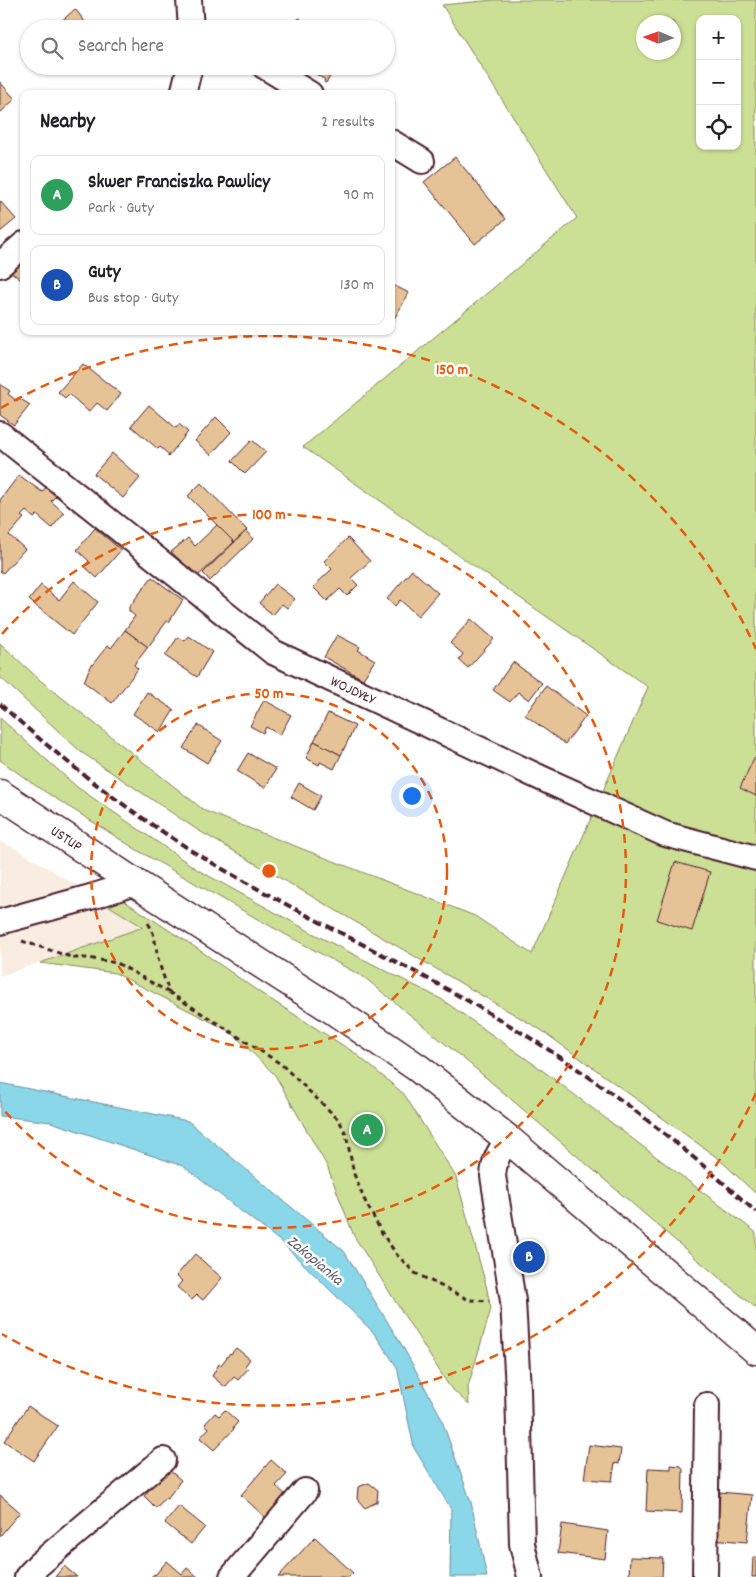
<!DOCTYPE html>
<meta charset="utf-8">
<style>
:root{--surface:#fff;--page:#f6f6f6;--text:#202124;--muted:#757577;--line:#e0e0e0;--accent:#1a73e8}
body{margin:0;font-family:Dekko,sans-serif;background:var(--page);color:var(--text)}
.controls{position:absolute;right:15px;top:15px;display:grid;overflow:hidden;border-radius:10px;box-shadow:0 1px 4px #0004}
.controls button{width:45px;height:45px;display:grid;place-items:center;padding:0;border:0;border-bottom:1px solid var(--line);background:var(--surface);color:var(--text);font:25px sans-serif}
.compass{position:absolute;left:636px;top:15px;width:45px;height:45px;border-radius:50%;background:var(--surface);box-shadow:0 1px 4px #0004;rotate:272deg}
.you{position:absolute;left:411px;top:795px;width:18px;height:18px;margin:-12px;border:4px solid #fff;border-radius:50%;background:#1a73e8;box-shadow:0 0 0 8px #1a73e833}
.badge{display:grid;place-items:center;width:32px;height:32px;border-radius:50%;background:var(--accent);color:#fff;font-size:16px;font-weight:700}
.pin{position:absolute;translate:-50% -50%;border:2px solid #fff;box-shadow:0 1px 5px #0006}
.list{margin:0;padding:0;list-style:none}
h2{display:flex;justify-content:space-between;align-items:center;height:65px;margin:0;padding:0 20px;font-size:21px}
h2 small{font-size:16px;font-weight:400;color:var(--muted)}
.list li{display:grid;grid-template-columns:32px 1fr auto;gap:15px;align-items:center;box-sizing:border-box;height:80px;margin:0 10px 10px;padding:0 10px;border:1px solid var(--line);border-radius:10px}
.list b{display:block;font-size:19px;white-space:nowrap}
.list p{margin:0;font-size:16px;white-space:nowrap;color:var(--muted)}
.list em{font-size:16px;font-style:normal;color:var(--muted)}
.icon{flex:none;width:28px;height:28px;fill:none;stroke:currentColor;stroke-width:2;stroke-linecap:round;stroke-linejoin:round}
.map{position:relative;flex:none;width:756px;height:1577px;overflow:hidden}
.search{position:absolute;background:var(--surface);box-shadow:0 1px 4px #0004;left:20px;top:20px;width:375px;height:55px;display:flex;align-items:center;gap:12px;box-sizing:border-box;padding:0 18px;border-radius:28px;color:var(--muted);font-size:19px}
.panel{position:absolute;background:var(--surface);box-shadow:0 1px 4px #0004;left:20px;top:90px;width:375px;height:245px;border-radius:10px}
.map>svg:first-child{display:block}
</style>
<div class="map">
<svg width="756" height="1577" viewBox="0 0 756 1577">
<rect width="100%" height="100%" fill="#fff"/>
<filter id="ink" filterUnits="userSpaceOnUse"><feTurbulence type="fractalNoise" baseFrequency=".02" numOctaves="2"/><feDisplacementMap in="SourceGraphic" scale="10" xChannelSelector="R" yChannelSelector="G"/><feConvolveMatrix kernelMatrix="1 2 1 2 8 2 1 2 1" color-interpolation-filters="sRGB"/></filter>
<g filter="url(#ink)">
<path fill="#f8ede0" d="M0,841L20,851L144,927L0,976Z"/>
<g fill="#cbe095" stroke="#8a8060" fill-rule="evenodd">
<path d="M493,0H756V1194L719,1159L541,1030L196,829L81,752L0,677V643L41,681L205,811L475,916L532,954L648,687L303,447L577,218L442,5ZM700,19H737V146H700ZM644,22H674V52H644Z"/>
<path d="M0,718L77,787L198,870L318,936L441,999L538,1067L754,1231L756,1233V1308L699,1261L476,1069L365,978L261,921L137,850L36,786L0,760Z"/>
<path d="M115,895L198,949L259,992L355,1053L404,1094L456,1177L486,1285L491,1309L468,1387L469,1405L449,1386L354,1236L327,1166L275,1075L231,1032L115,973L40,963L143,927L106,904Z"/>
</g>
<path fill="#8ad7e9" stroke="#708d9d" d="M0,1083L188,1121L344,1251L403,1347L440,1415L471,1502L487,1577H450L451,1509L414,1448L397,1367L373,1332L281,1242L183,1166L51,1122L0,1116Z"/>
<g fill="#e6c397" stroke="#4a1f2b">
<path d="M75,9L91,29H47L45,27L53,20L57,25Z"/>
<path d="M299,18L316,29H293Z"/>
<path d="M337,66L326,83L324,82L325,80L313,72L312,73L300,67Z"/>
<path d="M0,82L15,99L0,113Z"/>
<path d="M455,157L506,219L475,244L424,182Z"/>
<path d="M0,201L16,219L0,232Z"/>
<path d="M24,255V282L11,272Z"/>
<path d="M391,284L409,293L391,324Z"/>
<path d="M83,364L121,394L107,411L97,403L89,412L69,394L65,398L58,392Z"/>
<path d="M0,384L10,391L8,394L17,401L19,398L30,405L14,425L0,415Z"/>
<path d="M149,405L176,428L179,424L188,432L168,457V454L160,447L158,449L131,426Z"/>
<path d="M216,417L231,432L211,455L195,441Z"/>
<path d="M252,440L266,452L245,474L232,461Z"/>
<path d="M112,453L140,478L123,498L94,474Z"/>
<path d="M19,475L42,492L46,487L56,496L51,501L64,513L52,528L37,515L34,518L26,511L21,516L24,518L9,535L25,549L3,573L0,571V500Z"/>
<path d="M201,483L247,530L234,542L188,496Z"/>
<path d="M217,525L234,542L198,576L171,552L188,538L195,546Z"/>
<path d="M95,528L121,550L97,578L84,566L89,561L77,550Z"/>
<path d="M246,531L253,539L210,581L203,573Z"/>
<path d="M348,538L370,561L351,578L358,585L347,596L340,589L327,601L313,587L332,569L324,561Z"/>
<path d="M412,570L438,593L418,616L400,600L395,606L387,599Z"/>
<path d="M152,577L183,600L169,622L167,621L148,647L125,630L135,616L129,611V607Z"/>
<path d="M74,581L98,602L72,635L29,600L41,585L59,600Z"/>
<path d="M275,584L295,599L287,608L282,604L273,615L259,603Z"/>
<path d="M471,619L494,639L468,668L459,660L463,654L450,643Z"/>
<path d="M125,630L148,647L134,665L138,669L112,703L84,682L89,669L108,645L111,648Z"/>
<path d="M337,635L360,647L358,650L375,660L363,679L324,657Z"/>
<path d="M189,636L212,652L197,677L165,656L178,637L185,641Z"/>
<path d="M513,662L542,683L529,700L518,692L510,702L493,690Z"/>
<path d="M546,686L586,716L565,744L525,715Z"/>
<path d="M147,692L174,710L160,732L133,714Z"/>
<path d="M264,700L291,715L280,735L266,727L263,733L250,726Z"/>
<path d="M328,713L355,726L341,755L314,741Z"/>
<path d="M198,725L222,741L207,763L183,748Z"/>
<path d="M314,741L341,755L334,769L320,762L319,765L306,758Z"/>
<path d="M248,753L276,769L265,788L237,771Z"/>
<path d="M754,758L756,759V796L740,788Z"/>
<path d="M299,783L321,796L313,810L291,797Z"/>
<path d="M675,862L710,872L692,931L657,920Z"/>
<path d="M195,1254L222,1278L203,1300L197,1295L192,1300L177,1287L182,1281L176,1276Z"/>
<path d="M236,1348L250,1359L245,1366L248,1369L238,1380L234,1377L225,1387L212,1376L219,1364L221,1365L230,1353L231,1354Z"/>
<path d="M28,1406L58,1426L34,1461L4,1441Z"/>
<path d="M225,1410L238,1422L233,1428L234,1429L214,1450L200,1438L209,1428L205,1424L215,1413L219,1416Z"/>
<path d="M589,1445L621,1449L619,1464L615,1463L612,1481L584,1479Z"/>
<path d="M271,1460L287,1474L276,1486L287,1496L267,1519L241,1495Z"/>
<path d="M671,1465L681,1466L683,1469L682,1513L646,1511L648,1468L671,1469Z"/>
<path d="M168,1469L181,1480L167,1499L165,1498L156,1508L144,1496L152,1486L149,1483Z"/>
<path d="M369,1483L378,1490L377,1502L365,1508L357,1499L358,1487Z"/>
<path d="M720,1492L752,1495L747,1542L711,1539L714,1511H719Z"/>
<path d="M0,1495L20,1512L0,1536Z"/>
<path d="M179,1506L205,1527L191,1544L165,1523Z"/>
<path d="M562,1524L608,1531L605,1559L558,1553Z"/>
<path d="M315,1537L353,1573L349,1577H278Z"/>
<path d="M630,1557L663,1558L662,1577H629Z"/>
<path d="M753,1557H756V1577H752Z"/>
<path d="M167,1561L182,1574L187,1568L198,1577H151L154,1574L155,1575Z"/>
<path d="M64,1566L77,1577H55Z"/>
</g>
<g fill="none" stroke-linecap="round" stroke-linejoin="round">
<g stroke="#4a1f2b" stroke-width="28">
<g id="minor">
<path d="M189,0L191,29"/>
<path d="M264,66L310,94"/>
<path d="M183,94L190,66"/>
<path d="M391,142L422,161"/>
<path d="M0,265L24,244"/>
<path id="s1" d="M0,434L273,652L541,778L665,834L756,858"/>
<path d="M0,922L94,896L135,883"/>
<path d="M508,1139C499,1152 494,1160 493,1176L513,1301L518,1389L522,1544L530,1577"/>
<path d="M27,1577L38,1565L163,1460"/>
<path d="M232,1577L305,1491"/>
<path d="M705,1577L707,1405"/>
</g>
</g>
<g stroke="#4a1f2b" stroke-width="31">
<g id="major">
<path id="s2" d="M0,794L135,883L330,1008L418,1068L508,1139L756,1350"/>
</g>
</g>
<g stroke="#4a1f2b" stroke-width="3" stroke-dasharray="5 4" stroke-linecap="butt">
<path d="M148,923C156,935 155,945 158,958C161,970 165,981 170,993L281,1064L339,1120L346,1134L354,1174L364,1199L382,1233L397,1255L415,1273L469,1300L489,1301"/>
<path d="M22,941L74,958H88L117,963L170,993"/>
</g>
<use href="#minor" stroke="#fff" stroke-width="24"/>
<use href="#major" stroke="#fff" stroke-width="28"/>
<path stroke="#4a1f2b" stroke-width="4" stroke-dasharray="8 4" stroke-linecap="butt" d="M0,704C65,763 134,816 209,861C305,918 408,964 504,1022C595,1076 678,1141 756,1212"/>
</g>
</g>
<g fill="none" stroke="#e8590c" stroke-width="2.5" stroke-dasharray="9 6">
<circle cx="269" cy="871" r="178"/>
<path d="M2 634A357 357 0 1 1 2 1108"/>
<path d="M756 1093A535 535 0 0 1 2 1334M1 408A535 535 0 0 1 756 649"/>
</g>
<g text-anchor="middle" stroke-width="5" stroke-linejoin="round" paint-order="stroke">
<g font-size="15" fill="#4a1f2b" stroke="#fff">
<text dy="5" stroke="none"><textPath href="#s1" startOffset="438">WOJDYŁY</textPath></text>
<text dy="5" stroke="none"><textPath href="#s2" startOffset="80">USTUP</textPath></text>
</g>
<g font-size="16" font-style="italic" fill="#5d5664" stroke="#fff">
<text transform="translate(316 1259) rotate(40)" y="6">Zakopianka</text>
</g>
</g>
<circle cx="269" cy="871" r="8" fill="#e8590c" stroke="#fff" stroke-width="2.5"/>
<g font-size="15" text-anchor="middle" font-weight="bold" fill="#e8590c" stroke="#fff" stroke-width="5" stroke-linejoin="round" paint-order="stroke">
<text x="452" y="374">150 m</text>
<text x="269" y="519">100 m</text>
<text x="269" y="698">50 m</text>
</g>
</svg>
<div class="controls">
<button>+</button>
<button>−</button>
<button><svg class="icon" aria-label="locate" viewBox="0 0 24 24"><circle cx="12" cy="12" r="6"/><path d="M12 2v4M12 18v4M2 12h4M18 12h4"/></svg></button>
</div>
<svg class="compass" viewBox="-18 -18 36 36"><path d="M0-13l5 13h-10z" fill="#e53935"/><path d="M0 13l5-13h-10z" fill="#757577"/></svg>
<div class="you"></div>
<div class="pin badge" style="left:367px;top:1130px;background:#2e9e5b">A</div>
<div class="pin badge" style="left:529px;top:1257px;background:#1a4fb4">B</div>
<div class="search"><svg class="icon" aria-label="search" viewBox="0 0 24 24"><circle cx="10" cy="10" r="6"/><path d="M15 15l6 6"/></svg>Search here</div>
<section class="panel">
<h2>Nearby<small>2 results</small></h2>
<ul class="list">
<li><span class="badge" style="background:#2e9e5b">A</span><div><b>Skwer Franciszka Pawlicy</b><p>Park · Guty</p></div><em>90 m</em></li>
<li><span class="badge" style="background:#1a4fb4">B</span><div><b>Guty</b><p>Bus stop · Guty</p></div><em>130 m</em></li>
</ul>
</section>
</div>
